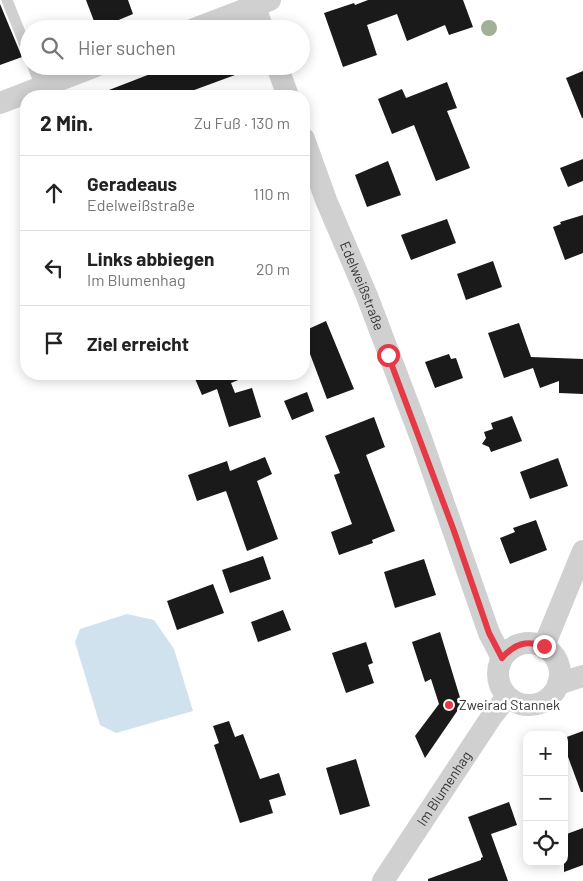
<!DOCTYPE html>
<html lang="de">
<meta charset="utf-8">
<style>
:root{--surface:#fff;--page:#f6f6f6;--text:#222;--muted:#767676;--line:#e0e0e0}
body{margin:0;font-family:Barlow,sans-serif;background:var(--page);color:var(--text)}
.controls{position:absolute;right:15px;bottom:15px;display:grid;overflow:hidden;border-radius:10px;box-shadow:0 2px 12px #0003}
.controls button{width:45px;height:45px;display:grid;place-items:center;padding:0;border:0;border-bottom:1px solid var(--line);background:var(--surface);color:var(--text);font:25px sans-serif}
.stop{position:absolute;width:15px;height:15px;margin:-11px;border:4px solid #e63946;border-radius:50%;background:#fff}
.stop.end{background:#e63946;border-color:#fff;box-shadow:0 1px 5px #0008}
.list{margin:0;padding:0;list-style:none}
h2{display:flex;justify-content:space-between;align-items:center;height:65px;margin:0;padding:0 20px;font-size:21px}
h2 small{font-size:16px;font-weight:400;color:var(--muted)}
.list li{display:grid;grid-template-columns:32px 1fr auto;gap:15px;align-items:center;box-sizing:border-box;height:75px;padding:0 20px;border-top:1px solid var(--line)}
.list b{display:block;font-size:19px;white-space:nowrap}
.list p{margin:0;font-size:16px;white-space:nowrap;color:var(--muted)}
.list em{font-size:16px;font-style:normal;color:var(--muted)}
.icon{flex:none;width:28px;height:28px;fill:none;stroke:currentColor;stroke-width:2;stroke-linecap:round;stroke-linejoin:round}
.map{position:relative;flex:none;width:583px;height:881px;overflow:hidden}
.search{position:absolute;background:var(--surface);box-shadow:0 2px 12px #0003;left:20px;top:20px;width:290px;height:55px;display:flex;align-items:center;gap:12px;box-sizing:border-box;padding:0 18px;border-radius:28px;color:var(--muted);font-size:19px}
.panel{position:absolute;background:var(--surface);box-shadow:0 2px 12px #0003;left:20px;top:90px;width:290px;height:290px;border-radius:20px}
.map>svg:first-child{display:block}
</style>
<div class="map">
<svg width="583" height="881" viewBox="0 0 583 881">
<rect width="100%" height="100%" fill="#fff"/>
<path fill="#cfe2ee" d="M127,614L154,620L174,649L193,711L116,733L100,725L75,642L80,629Z"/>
<g fill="#1a1a1a">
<path d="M86,0H128L133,14L97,29Z"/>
<path d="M368,0H463L473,27L449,35L445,25L407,41L397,14L367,25L377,55L343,67L324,13L354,3L355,5Z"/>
<path d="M0,4L22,57L0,65Z"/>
<path d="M171,66H254V68L178,96H96V95Z"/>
<path d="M583,71V118H582L566,78Z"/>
<path d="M447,82L457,108L447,111L470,168L436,181L414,125L392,134L378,99L402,89L406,98Z"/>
<path d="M583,159V181L568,187L560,168Z"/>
<path d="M388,161L401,195L367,207L355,175Z"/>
<path d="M583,215V253L565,260L553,227L561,224L560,222Z"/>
<path d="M447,219L456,243L411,260L401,235Z"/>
<path d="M493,261L502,287L466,300L457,274Z"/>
<path d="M326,321L354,389L327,399L310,354L304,357V331Z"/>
<path d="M519,323L531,357L583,359V394L559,393V381L540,388L533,368L504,378L488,333Z"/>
<path d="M449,354L451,359L456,358L463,378L435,388L425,362Z"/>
<path d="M193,374H253L231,383L235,393L252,388L261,417L229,427L217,389L202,395Z"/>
<path d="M307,392L314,411L292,420L284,401Z"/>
<path d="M512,416L522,441L491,452L489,447L482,444L486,438L484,432L493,429L491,423Z"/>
<path d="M374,417L385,447L366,455L395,531L372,540L373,543L339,555L331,532L352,524L334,475L340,473L325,436Z"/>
<path d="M265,457L272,474L257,481L278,539L247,551L226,491L197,501L188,475L227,461L230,471Z"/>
<path d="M558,458L568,486L530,499L520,472Z"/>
<path d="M536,520L547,550L510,564L500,538L515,532L513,528Z"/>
<path d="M263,556L271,579L230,593L222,570Z"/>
<path d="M424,559L436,595L395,608L384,572Z"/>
<path d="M213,584L224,613L177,630L167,601Z"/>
<path d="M283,610L291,630L258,642L251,622Z"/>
<path d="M440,632L462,704L425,758L415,736L439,704L431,679L425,682L412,642Z"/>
<path d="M366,642L373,663L368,665L374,683L346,693L332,653Z"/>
<path d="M229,721L235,737L243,734L260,779L279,773L286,795L269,800L273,813L240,823L214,745L219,743L213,726Z"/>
<path d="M583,731V792H581L564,746V738Z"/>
<path d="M356,759L370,806L340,815L326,768Z"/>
<path d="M509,802L517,825L491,834L508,881H428V879L481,860V858L483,857L468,817Z"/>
<path d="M583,828V865L564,872V835Z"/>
</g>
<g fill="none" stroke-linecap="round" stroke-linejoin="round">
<g stroke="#d0d0d0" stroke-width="11">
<path d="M7,0L29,55"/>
<path d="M33,66L41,87"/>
</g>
<g stroke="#d0d0d0" stroke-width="22">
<path d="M252,0L263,29"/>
<path d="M194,29L270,0"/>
<path d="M277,66L288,96"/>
<path d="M0,103L96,66"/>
<path id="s1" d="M304,139L326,200L367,296L422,441L489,633L502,658"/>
<circle cx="529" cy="674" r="31"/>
<path d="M544,646L583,551"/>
<path d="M558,684L583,676"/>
<path id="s2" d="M383,881L492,716L507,697"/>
</g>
</g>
<circle fill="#a2b095" cx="489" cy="28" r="8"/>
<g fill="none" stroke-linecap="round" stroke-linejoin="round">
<path stroke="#e63946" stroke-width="6" d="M388,355L454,531L489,633L502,658C514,644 526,640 544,646"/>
</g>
<circle fill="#e63946" stroke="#fff" stroke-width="2" cx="449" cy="705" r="5"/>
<g text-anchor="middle" stroke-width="5" stroke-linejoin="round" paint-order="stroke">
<g font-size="14" fill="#333" stroke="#fff">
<text dy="5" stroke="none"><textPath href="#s1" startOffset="158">Edelweißstraße</textPath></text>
<text dy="5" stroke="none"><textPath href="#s2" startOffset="111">Im Blumenhag</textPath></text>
</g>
<g font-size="14" fill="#333" stroke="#fff" text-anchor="start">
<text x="459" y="710">Zweirad Stannek</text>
</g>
</g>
</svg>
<div class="controls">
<button>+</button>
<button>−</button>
<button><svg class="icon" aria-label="locate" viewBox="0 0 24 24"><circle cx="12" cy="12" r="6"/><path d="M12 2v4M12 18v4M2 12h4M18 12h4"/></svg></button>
</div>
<div class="stop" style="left:388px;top:355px"></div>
<div class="stop end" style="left:544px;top:646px"></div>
<div class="search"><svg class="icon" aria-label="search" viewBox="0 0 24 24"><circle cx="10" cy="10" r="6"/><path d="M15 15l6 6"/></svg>Hier suchen</div>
<section class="panel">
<h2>2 Min.<small>Zu Fuß · 130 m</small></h2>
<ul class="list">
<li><svg class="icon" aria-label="ahead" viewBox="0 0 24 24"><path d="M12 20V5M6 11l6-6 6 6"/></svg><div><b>Geradeaus</b><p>Edelweißstraße</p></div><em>110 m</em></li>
<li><svg class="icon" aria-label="left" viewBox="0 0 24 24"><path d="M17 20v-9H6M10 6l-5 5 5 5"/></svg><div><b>Links abbiegen</b><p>Im Blumenhag</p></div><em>20 m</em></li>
<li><svg class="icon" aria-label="arrive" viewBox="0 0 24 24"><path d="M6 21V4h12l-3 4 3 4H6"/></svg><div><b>Ziel erreicht</b></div></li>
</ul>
</section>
</div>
